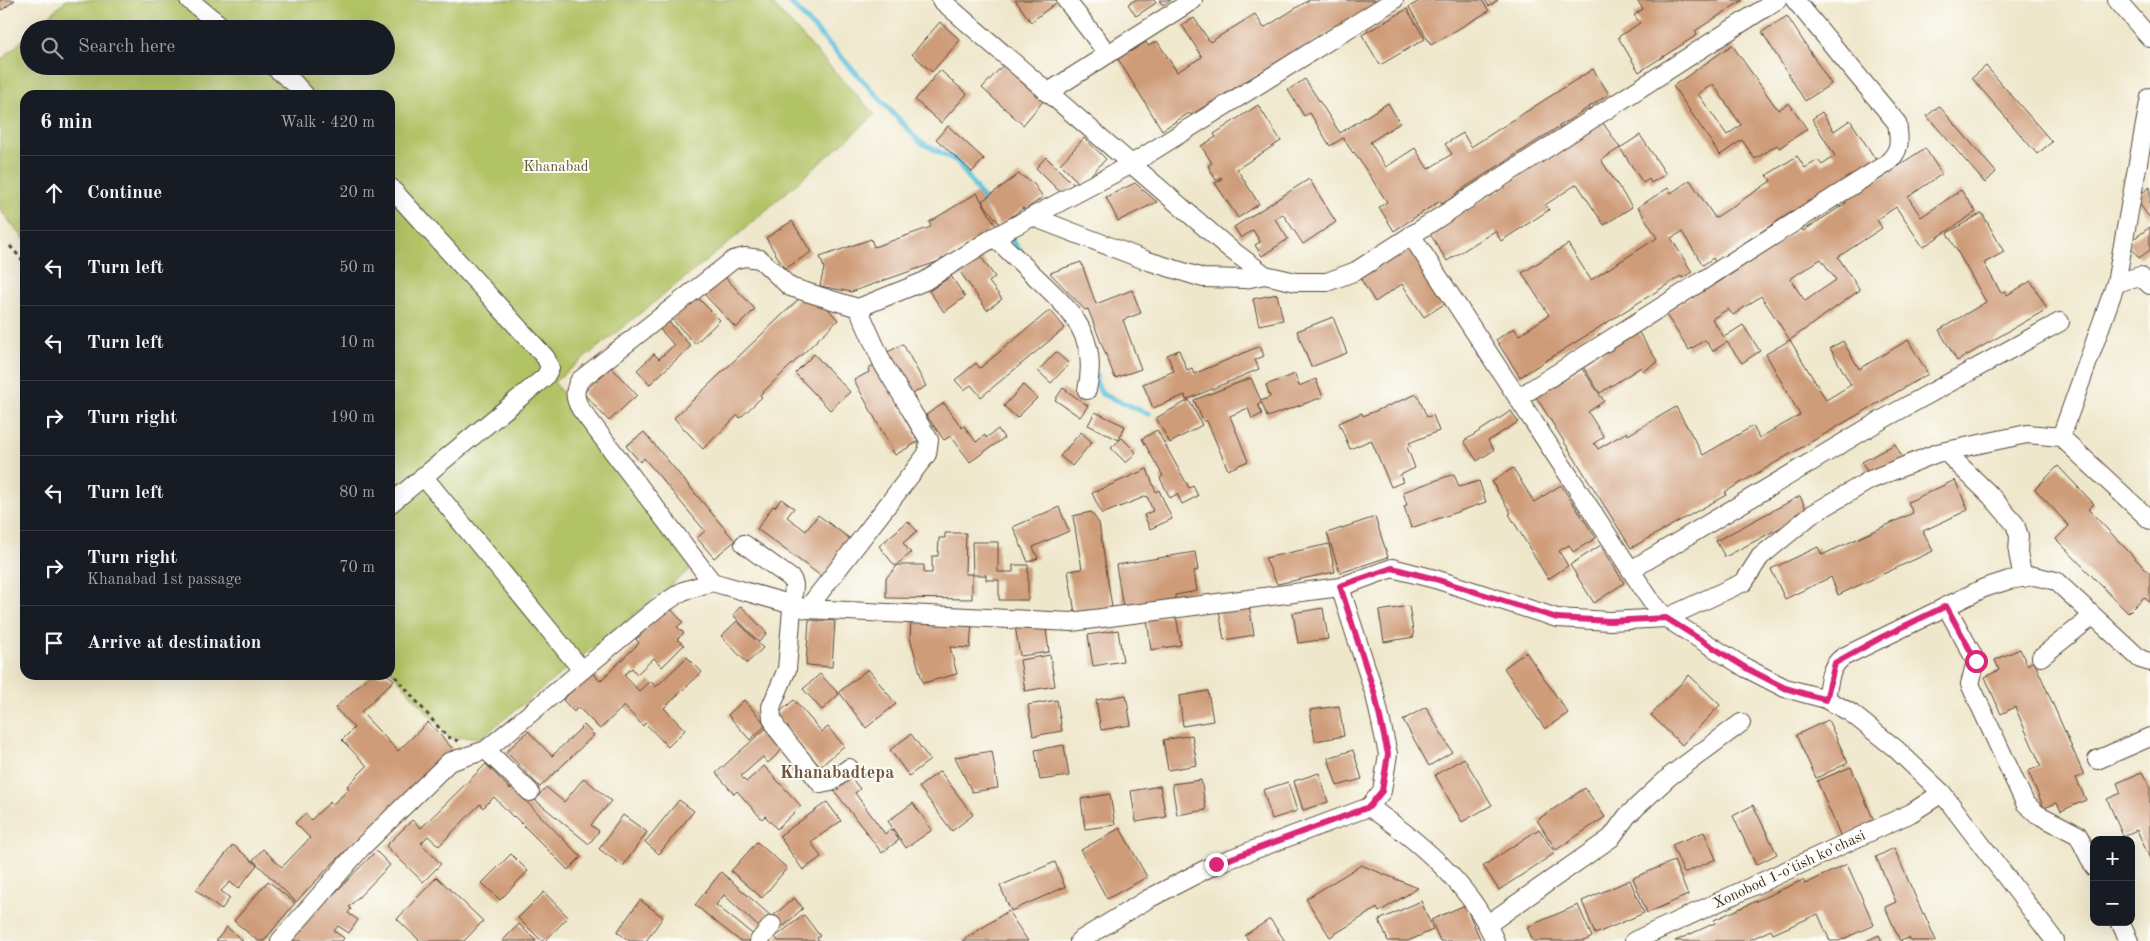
<!DOCTYPE html>
<meta charset="utf-8">
<style>
:root{--surface:#171b24;--page:#20242c;--text:#f1f3f6;--muted:#9ea1a6;--line:#363941}
body{margin:0;font-family:"Old Standard TT",serif;background:var(--page);color:var(--text)}
.controls{position:absolute;right:15px;bottom:15px;display:grid;overflow:hidden;border-radius:10px;box-shadow:0 5px 20px #0002}
.controls button{width:45px;height:45px;display:grid;place-items:center;padding:0;border:0;border-bottom:1px solid var(--line);background:var(--surface);color:var(--text);font:25px sans-serif}
.stop{position:absolute;width:15px;height:15px;margin:-11px;border:4px solid #db2777;border-radius:50%;background:#fff}
.stop.end{background:#db2777;border-color:#fff;box-shadow:0 1px 5px #0008}
.list{margin:0;padding:0;list-style:none}
h2{display:flex;justify-content:space-between;align-items:center;height:65px;margin:0;padding:0 20px;font-size:21px}
h2 small{font-size:16px;font-weight:400;color:var(--muted)}
.list li{display:grid;grid-template-columns:32px 1fr auto;gap:15px;align-items:center;box-sizing:border-box;height:75px;padding:0 20px;border-top:1px solid var(--line)}
.list b{display:block;font-size:19px;white-space:nowrap}
.list p{margin:0;font-size:16px;white-space:nowrap;color:var(--muted)}
.list em{font-size:16px;font-style:normal;color:var(--muted)}
.icon{flex:none;width:28px;height:28px;fill:none;stroke:currentColor;stroke-width:2;stroke-linecap:round;stroke-linejoin:round}
.map{position:relative;flex:none;width:2150px;height:941px;overflow:hidden}
.search{position:absolute;background:var(--surface);box-shadow:0 5px 20px #0002;left:20px;top:20px;width:375px;height:55px;display:flex;align-items:center;gap:12px;box-sizing:border-box;padding:0 18px;border-radius:28px;color:var(--muted);font-size:19px}
.panel{position:absolute;background:var(--surface);box-shadow:0 5px 20px #0002;left:20px;top:90px;width:375px;height:590px;border-radius:15px}
.map>svg:first-child{display:block}
</style>
<div class="map">
<svg width="2150" height="941" viewBox="0 0 2150 941">
<rect width="100%" height="100%" fill="#fdfcf7"/>
<filter id="ink" filterUnits="userSpaceOnUse"><feTurbulence type="fractalNoise" baseFrequency=".02" numOctaves="2"/><feDisplacementMap in="SourceGraphic" scale="10" xChannelSelector="R" yChannelSelector="G"/><feConvolveMatrix kernelMatrix="1 2 1 2 8 2 1 2 1" color-interpolation-filters="sRGB"/></filter>
<filter id="wash" filterUnits="userSpaceOnUse"><feTurbulence type="fractalNoise" baseFrequency=".0096" numOctaves="4" result="noise"/><feDisplacementMap in="SourceGraphic" scale="20" xChannelSelector="R" yChannelSelector="G"/><feGaussianBlur stdDeviation="1.12" result="paint"/><feColorMatrix in="noise" values="0 0 0 0 0 0 0 0 0 0 0 0 0 0 0 0 0 1.4 0 .05"/><feComposite in="paint" operator="in"/></filter>
<g filter="url(#wash)">
<rect width="100%" height="100%" fill="#efe7cb"/>
<path fill="#b2c366" stroke="#767642" d="M66,0H769L875,115L726,245L554,382L693,567L482,737L449,738L390,670V95H25V240L0,210V61L29,34V66H386V29H35Z"/>
<g fill="none" stroke-linecap="round" stroke-linejoin="round">
<g stroke="#61c2df" stroke-width="5.5">
<path d="M788,0L920,142L957,161L988,206"/>
<path d="M1006,232L1020,251"/>
<path d="M1096,376V382L1102,394L1149,414"/>
</g>
</g>
<g id="blocks">
<g fill="#cf9c79" fill-rule="evenodd">
<path d="M0,0H15L2,10L0,7Z"/>
<path d="M1015,0H1056L1057,2L1031,22Z"/>
<path d="M1135,0H1154L1156,3L1136,16L1128,4Z"/>
<path d="M1159,0H1171L1163,5Z"/>
<path d="M1309,0H1381L1284,61L1282,59L1191,115L1189,113L1162,130L1118,59L1146,42L1148,46L1157,41L1177,72L1202,57L1182,25L1194,18L1210,42L1255,14L1264,28Z"/>
<path d="M1421,0H1482L1489,11L1431,45L1409,7Z"/>
<path d="M1485,0H1498L1489,6Z"/>
<path d="M1637,0H1743L1695,31L1697,35L1639,72L1618,37L1640,23L1634,15L1643,9Z"/>
<path d="M1407,9L1425,39L1380,65L1362,35Z"/>
<path d="M1787,16L1831,84L1805,101L1762,32Z"/>
<path d="M940,22L960,40L932,72L912,54Z"/>
<path d="M1732,45L1778,110L1789,103L1807,129L1779,148L1777,145L1755,159L1742,140L1720,155L1673,86ZM1713,84L1741,125L1727,135L1698,94Z"/>
<path d="M1005,63L1045,99L1023,125L982,88Z"/>
<path d="M1986,66L2052,142L2037,154L1972,78Z"/>
<path d="M1593,69L1609,94L1455,194L1457,197L1443,206L1440,201L1394,231L1379,207L1387,202L1354,152L1353,153L1343,138L1330,146L1310,113L1304,116L1288,90L1305,79L1340,133L1388,103L1400,123L1370,142L1386,167L1415,148L1428,169L1452,154L1445,144L1463,133L1471,147Z"/>
<path d="M940,70L967,94L941,123L915,100Z"/>
<path d="M1258,105L1281,141L1237,169L1259,204L1238,218L1215,183L1222,179L1221,177L1216,180L1208,166L1212,163L1201,146L1216,137L1214,134Z"/>
<path d="M1939,106L1996,172L1985,183L1927,116Z"/>
<path d="M1822,112L1834,131L1850,120L1878,163L1813,204L1810,200L1715,262L1713,258L1703,265L1682,232L1671,238L1692,272L1682,278L1681,276L1520,377L1496,340L1514,328L1519,335L1549,315L1522,273L1568,244L1591,280L1657,238L1638,207L1668,188L1671,193L1690,180L1715,218L1771,181L1767,175L1797,156L1805,168L1818,160L1822,165L1835,156L1812,119Z"/>
<path d="M1603,123L1620,148L1601,160L1632,207L1604,225L1577,184L1545,205L1549,210L1501,241L1495,231L1447,261L1430,234Z"/>
<path d="M948,126L984,159L972,172L936,139Z"/>
<path d="M1640,135L1666,174L1651,183L1649,179L1643,183L1620,148Z"/>
<path d="M1084,138L1106,159L1081,185L1060,164Z"/>
<path d="M1925,148L1942,174L1908,197L1921,217L1961,190L1976,212L1923,247L1896,207L1877,220L1882,228L1838,257L1860,290L1790,340L1826,400L1851,385L1830,348L1843,341L1859,369L1908,340L1928,374L1725,492L1726,495L1631,548L1536,397L1581,367L1604,401L1588,412L1604,437L1594,443L1598,449L1627,432L1628,435L1676,407L1703,455L1753,426L1759,438L1800,415L1766,354L1790,340L1761,296L1733,315L1728,309L1712,319L1724,337L1743,325L1760,351L1742,363L1727,342L1713,351L1705,340L1689,350L1665,313L1711,283L1713,286L1801,228L1803,231L1846,203L1845,201ZM1821,259L1836,280L1805,301L1790,279Z"/>
<path d="M1046,157L1075,186L1062,194L1036,168Z"/>
<path d="M1019,174L1034,184L1043,197L1025,210L1023,208L1000,225L982,201Z"/>
<path d="M1309,179L1336,222L1303,244L1283,214L1275,219L1288,239L1262,256L1255,245L1260,242L1253,230L1241,238L1234,227Z"/>
<path d="M1135,183L1157,202L1118,221L1106,197Z"/>
<path d="M2150,187V218L2135,198Z"/>
<path d="M977,193L996,226L945,259L851,292L820,286L824,268L820,257L871,239L874,247L931,227L929,222Z"/>
<path d="M1982,213L2004,252L1984,263L2001,293L2005,291L2007,295L2031,281L2047,309L1957,361L1939,330L1986,302L1947,233Z"/>
<path d="M792,221L811,252L785,269L766,238Z"/>
<path d="M2150,227V250L2139,258L2128,243Z"/>
<path d="M1410,246L1446,303L1424,317L1402,284L1375,302L1360,278Z"/>
<path d="M979,254L995,277L989,282L1002,299L987,310L958,269Z"/>
<path d="M1081,262L1096,304L1132,290L1141,313L1123,320L1141,369L1115,378L1088,309L1085,310L1050,273Z"/>
<path d="M723,275L755,309L736,328L703,293Z"/>
<path d="M951,276L965,297L944,312L929,291Z"/>
<path d="M1277,294L1283,320L1259,325L1253,299Z"/>
<path d="M696,296L720,320L695,344L672,319Z"/>
<path d="M801,297L821,301L838,320L760,395L762,397L740,418L738,415L703,449L674,418Z"/>
<path d="M1050,310L1065,328L981,397L971,385L964,390L955,380L976,363L980,368Z"/>
<path d="M1333,317L1347,353L1311,367L1297,331Z"/>
<path d="M667,320L691,346L650,384L637,370L654,354L659,359L674,345L659,328Z"/>
<path d="M1637,330L1658,362L1643,371L1641,367L1600,393L1582,365Z"/>
<path d="M903,344L926,386L909,396L886,353Z"/>
<path d="M1260,346L1264,356L1255,360L1259,369L1186,400L1185,395L1153,408L1143,384L1174,371L1167,355L1179,350L1187,370L1192,368L1194,374Z"/>
<path d="M1056,352L1069,364L1051,383L1038,371Z"/>
<path d="M814,354L850,392L830,410L795,373Z"/>
<path d="M875,364L918,442L895,455L854,380L869,372L868,369Z"/>
<path d="M611,367L637,395L609,421L583,393Z"/>
<path d="M1295,374L1299,386L1316,379L1323,397L1267,417L1262,403L1258,404L1262,414L1252,419L1248,408L1230,416L1248,461L1228,470L1207,421H1203L1194,400L1251,378L1261,401L1270,397L1266,385Z"/>
<path d="M1023,385L1037,398L1017,418L1004,406Z"/>
<path d="M1063,388L1088,406L1080,417L1055,400Z"/>
<path d="M1417,394L1427,417L1433,415L1439,431L1409,443L1411,446L1407,447L1415,468L1400,475L1403,482L1391,487L1371,440L1350,449L1339,423L1362,413L1363,416Z"/>
<path d="M1189,400L1202,425L1170,443L1156,418Z"/>
<path d="M944,403L962,428L964,426L976,442L985,435L986,438L998,429L1004,438L970,462L951,436L944,440L926,415Z"/>
<path d="M1511,411L1518,422L1488,441L1494,450L1477,461L1464,441Z"/>
<path d="M1095,412L1125,426L1119,440L1088,425Z"/>
<path d="M1157,430L1189,488L1193,486L1198,496L1182,504L1177,494L1170,498L1160,478L1163,476L1142,439Z"/>
<path d="M644,432L735,541L714,558L697,538L705,531L644,458L640,462L626,446Z"/>
<path d="M1081,432L1092,442L1072,466L1060,456Z"/>
<path d="M1122,438L1136,452L1126,463L1111,448Z"/>
<path d="M1895,444L1904,460L1870,478L1862,462Z"/>
<path d="M2058,466L2094,504L2088,509L2150,574V603L2144,597L2128,613L2056,539L2069,526L2035,489Z"/>
<path d="M1513,468L1534,502L1561,485L1596,538L1573,552L1569,545L1559,551L1568,566L1548,579L1509,514L1511,513L1492,482Z"/>
<path d="M1147,469L1156,492L1159,490L1172,519L1150,529L1144,515L1153,511L1147,496L1102,514L1092,493Z"/>
<path d="M1454,474L1459,487L1479,481L1486,502L1411,528L1404,506L1407,505L1403,492Z"/>
<path d="M1955,480L1968,510L1923,531L1933,551L1838,595L1831,577L1785,599L1771,569L1818,547L1822,555L1913,513L1908,502Z"/>
<path d="M1800,496L1808,513L1725,557L1716,541Z"/>
<path d="M781,499L794,508L787,517L806,531L818,515L853,541L825,579L757,529L773,506L775,507Z"/>
<path d="M1059,507L1069,531L1033,547L1038,558L1028,562L1013,527Z"/>
<path d="M1091,512L1099,523L1112,607L1075,613L1068,571L1082,569L1073,516Z"/>
<path d="M1375,517L1388,557L1340,573L1327,533Z"/>
<path d="M908,521L917,531L903,543L911,553L895,566L879,546Z"/>
<path d="M945,533H966L965,574H972V599L886,598V578L898,565H924V573H932V556H938L939,538H945Z"/>
<path d="M972,542H998V572H1013V565H1028V600H999V580H986V575H973Z"/>
<path d="M1329,544L1335,572L1277,584L1265,558Z"/>
<path d="M1601,545L1624,583L1594,603L1570,565Z"/>
<path d="M1195,552L1198,570L1194,571L1197,591L1175,595V599L1123,607L1116,565Z"/>
<path d="M1249,605L1254,635L1224,640L1219,610Z"/>
<path d="M741,606L767,633L759,642L733,615Z"/>
<path d="M1409,606L1414,637L1384,642L1379,611Z"/>
<path d="M669,607L683,622L677,627L684,633L677,639L684,645L662,667L654,658L637,674L632,668L624,675L639,691L650,681L656,687L687,657L702,672L664,708L685,730L668,747L645,723L643,726L624,706L600,729L578,707L574,712L563,700L592,672L600,681L639,643L636,639Z"/>
<path d="M1323,608L1328,639L1298,643L1293,613Z"/>
<path d="M1176,615L1181,645L1151,650L1147,619Z"/>
<path d="M809,620L835,621L832,667L806,665Z"/>
<path d="M911,620L972,622L970,648L950,647L957,674L923,683L910,638Z"/>
<path d="M737,621L763,648L747,663L721,636Z"/>
<path d="M1045,621L1049,652L1020,656L1015,626Z"/>
<path d="M1118,630L1123,661L1093,666L1088,635Z"/>
<path d="M2020,649L2027,665L2034,661L2084,775L2076,778L2086,800L2061,811L2057,803L2044,808L2028,771L2041,766L2015,707L2001,714L1985,677L1999,670L1995,660Z"/>
<path d="M1526,652L1568,713L1545,729L1504,668Z"/>
<path d="M1050,655L1055,686L1025,691L1020,660Z"/>
<path d="M868,669L896,704L866,728L839,692Z"/>
<path d="M820,674L839,694L822,710L803,689Z"/>
<path d="M370,675H388L394,680L361,712L398,751L428,722L453,749L333,863L296,902L253,860L263,849L282,867L310,838L295,823L305,813L311,820L330,802L332,805L349,789L347,786L367,766L342,740L354,728L335,708Z"/>
<path d="M1689,675L1720,705L1682,745L1651,715Z"/>
<path d="M1208,691L1213,721L1183,726L1179,696Z"/>
<path d="M1126,695L1131,725L1101,730L1096,700Z"/>
<path d="M744,700L766,725L750,740L728,715Z"/>
<path d="M794,700L822,732L828,727L844,746L820,767L776,715Z"/>
<path d="M1057,700L1062,731L1033,736L1028,705Z"/>
<path d="M1339,706L1344,736L1315,741L1310,710Z"/>
<path d="M1426,707L1452,752L1429,766L1403,720Z"/>
<path d="M1828,720L1848,763L1816,778L1796,735Z"/>
<path d="M584,725L594,735L540,787L506,752L528,731L552,756Z"/>
<path d="M766,728L784,748L768,763L763,757L741,776L746,782L764,766L801,806L777,829L765,816L762,819L737,791L734,794L716,773Z"/>
<path d="M911,734L930,760L909,776L890,750Z"/>
<path d="M1192,735L1197,765L1168,770L1163,740Z"/>
<path d="M1064,745L1069,776L1040,780L1035,750Z"/>
<path d="M1353,750L1362,779L1337,786L1328,758Z"/>
<path d="M992,751L998,788L972,792L955,757Z"/>
<path d="M1464,758L1492,805L1462,822L1435,775Z"/>
<path d="M486,764L510,789L512,787L581,857L568,870L514,816L513,817L494,797L483,808L480,804L439,846L428,836L421,843L441,864L423,882L386,846L412,820L421,828Z"/>
<path d="M1851,767L1875,823L1841,837L1817,781Z"/>
<path d="M940,771L973,815L952,831L919,787Z"/>
<path d="M2142,772L2150,787V859L2137,830L2123,836L2107,799L2121,793L2117,783Z"/>
<path d="M1319,773L1328,802L1303,810L1294,781Z"/>
<path d="M850,776L860,789L855,793L885,834L891,829L899,840L882,853L833,789Z"/>
<path d="M584,778L611,801L591,825L599,831L589,844L535,800L546,787L564,802Z"/>
<path d="M1201,780L1206,810L1177,815L1172,784Z"/>
<path d="M1288,782L1297,811L1272,819L1263,790Z"/>
<path d="M1160,786L1166,817L1136,822L1131,791Z"/>
<path d="M1585,788L1605,817L1556,850L1537,820Z"/>
<path d="M1110,794L1115,825L1085,829L1081,799Z"/>
<path d="M679,800L694,811L659,854L645,842Z"/>
<path d="M827,802L841,821L811,842L821,857L803,870L779,836Z"/>
<path d="M913,803L932,830L906,848L888,821Z"/>
<path d="M1753,805L1777,854L1756,865L1733,816Z"/>
<path d="M623,815L647,832L623,866L599,849Z"/>
<path d="M1120,828L1147,877L1107,899L1081,850Z"/>
<path d="M1539,829L1555,853L1499,890L1483,866Z"/>
<path d="M1704,832L1716,859L1684,873L1672,845Z"/>
<path d="M757,842L787,868L762,898L731,871Z"/>
<path d="M233,845L257,865L238,889L230,882L221,891L230,898L221,910L196,890Z"/>
<path d="M1894,848L1923,914L1924,913L1936,941H1911L1909,938L1900,941L1885,907L1896,902L1876,857Z"/>
<path d="M376,851L390,865L349,907L351,909L348,913L358,920L349,933L338,926L334,931L344,938L342,941H291L328,892L332,896Z"/>
<path d="M511,854L528,871L500,900L482,883Z"/>
<path d="M1674,861L1688,895L1647,913L1633,878Z"/>
<path d="M1055,862L1065,887L1011,911L1000,886Z"/>
<path d="M1847,864L1874,925L1839,941H1830L1818,914L1773,934L1771,930L1747,941H1675L1715,923L1714,920L1803,880L1805,884Z"/>
<path d="M1361,865L1418,888L1379,912L1377,908L1330,937L1306,899Z"/>
<path d="M721,872L771,916L761,929L724,895L716,905L755,936L752,941H740L695,905Z"/>
<path d="M437,877L483,921L464,941H420L397,919Z"/>
<path d="M1630,880L1644,913L1595,934L1582,901Z"/>
<path d="M268,881L295,903L264,941H258L234,921Z"/>
<path d="M544,892L568,917L545,941H542L518,918Z"/>
<path d="M794,898L803,908L784,926L774,915Z"/>
<path d="M640,900L663,917L646,941H630L617,932Z"/>
<path d="M1421,901L1433,930L1408,941H1388L1379,920Z"/>
<path d="M1465,905L1481,941H1440L1431,920Z"/>
<path d="M1578,905L1592,937L1584,941H1533L1527,927Z"/>
<path d="M1008,911L1028,941H962Z"/>
<path d="M804,915L820,936L817,938L819,941H778L775,937Z"/>
<path d="M1270,919L1285,941H1249L1245,935Z"/>
<path d="M519,924L536,941H502Z"/>
<path d="M227,927L243,941H216Z"/>
<path d="M1879,935L1882,941H1866Z"/>
</g>
</g>
</g>
<g filter="url(#ink)">
<use href="#blocks" fill-opacity="0" stroke="#564638" stroke-width="1"/>
<g fill="none" stroke-linecap="round" stroke-linejoin="round">
<g stroke="#564638" stroke-width="20">
<g id="minor">
<path d="M189,0L225,29"/>
<path d="M941,0L1230,249L1265,275L1296,282H1327L1356,271L1777,0"/>
<path d="M1066,0L1108,54"/>
<path d="M2117,0L2150,38"/>
<path d="M273,66L294,83L305,95"/>
<path d="M1047,93L1193,0"/>
<path d="M390,187L546,358L550,368L545,377L390,504"/>
<path d="M1033,217L1145,260L1203,278L1245,279L1265,275"/>
<path d="M1411,235L1651,601L1666,618L1744,582L1760,557L1811,515L1870,480L1937,453L2027,434L2061,437L2150,520"/>
<path d="M994,237C1009,251 1024,266 1039,280C1073,312 1099,339 1087,390"/>
<path d="M2116,283L2140,276L2150,285"/>
<path d="M858,308L925,281L994,237L1130,165L1394,0"/>
<path d="M1518,398L1886,164C1901,151 1900,142 1897,123L1795,0"/>
<path d="M2061,437L2116,283L2150,97"/>
<path d="M1945,451L1990,495L2015,524L2019,536L2018,553L2023,578"/>
<path d="M423,476L582,670"/>
<path d="M744,544L792,579L794,585L787,669L771,707L772,718L777,729L821,784L831,782L849,768"/>
<path d="M1631,570L1876,423L2060,322"/>
<path d="M712,582L580,408C574,397 574,390 580,380L733,260L745,257L760,259L790,287L858,308L883,364L929,440L927,454L807,609"/>
<path d="M1946,606L1976,661L1970,684L2025,803L2037,814L2078,835L2094,867"/>
<path d="M2041,657L2093,616"/>
<path d="M1826,699C1829,683 1829,667 1843,657L1984,588L2009,580L2034,576L2056,581L2140,659L2150,662"/>
<path d="M486,750L530,792"/>
<path d="M2097,760L2150,737"/>
<path d="M1369,807C1418,840 1471,885 1495,941"/>
<path d="M2120,922L2129,941"/>
<path d="M1488,924L1611,838L1627,816L1670,776L1741,723"/>
<path d="M280,941L361,848L449,762L486,750L657,608L683,591L712,582L807,609L1071,622L1340,587L1392,568L1435,579L1557,618L1610,621L1666,618L1746,668L1785,688L1826,699L1851,713L1896,749L1942,793L2055,941"/>
<path d="M759,941L772,925"/>
<path d="M1079,941L1148,899L1216,864L1369,807L1382,791L1388,754L1375,695L1340,587"/>
<path d="M1634,941L1911,813L1942,793"/>
</g>
</g>
<g stroke="#564638" stroke-width="3" stroke-dasharray="4 4" stroke-linecap="butt">
<path d="M10,246L25,263"/>
<path d="M390,670L446,736L458,741"/>
</g>
<use href="#minor" stroke="#fff" stroke-width="18"/>
</g>
</g>
<g fill="none" stroke-linecap="round" stroke-linejoin="round" filter="url(#ink)">
<path stroke="#db2777" stroke-width="6" d="M1216,864L1369,807L1382,791L1388,754L1375,695L1340,586L1392,568L1435,579L1557,618L1610,621L1666,618L1746,668L1785,688L1826,700L1835,663L1882,637L1946,606L1976,661"/>
</g>
<g text-anchor="middle" stroke-width="4" stroke-linejoin="round" paint-order="stroke">
<g font-size="15" fill="#5f5834" stroke="#fdfcf7">
<text x="556" y="171">Khanabad</text>
</g>
<g font-size="15" fill="#3b2a1e" stroke="#fdfcf7">
<text transform="translate(1789 869) rotate(-25)" y="5">Xonobod 1-o'tish ko'chasi</text>
</g>
<g font-size="18" font-weight="bold" fill="#6f523e" stroke="#fdfcf7">
<text x="837" y="778">Khanabadtepa</text>
</g>
</g>
</svg>
<div class="controls">
<button>+</button>
<button>−</button>
</div>
<div class="stop" style="left:1976px;top:661px"></div>
<div class="stop end" style="left:1216px;top:864px"></div>
<div class="search"><svg class="icon" aria-label="search" viewBox="0 0 24 24"><circle cx="10" cy="10" r="6"/><path d="M15 15l6 6"/></svg>Search here</div>
<section class="panel">
<h2>6 min<small>Walk · 420 m</small></h2>
<ul class="list">
<li><svg class="icon" aria-label="ahead" viewBox="0 0 24 24"><path d="M12 20V5M6 11l6-6 6 6"/></svg><div><b>Continue</b></div><em>20 m</em></li>
<li><svg class="icon" aria-label="left" viewBox="0 0 24 24"><path d="M17 20v-9H6M10 6l-5 5 5 5"/></svg><div><b>Turn left</b></div><em>50 m</em></li>
<li><svg class="icon" aria-label="left" viewBox="0 0 24 24"><path d="M17 20v-9H6M10 6l-5 5 5 5"/></svg><div><b>Turn left</b></div><em>10 m</em></li>
<li><svg class="icon" aria-label="right" viewBox="0 0 24 24"><path d="M7 20v-9h11M14 6l5 5-5 5"/></svg><div><b>Turn right</b></div><em>190 m</em></li>
<li><svg class="icon" aria-label="left" viewBox="0 0 24 24"><path d="M17 20v-9H6M10 6l-5 5 5 5"/></svg><div><b>Turn left</b></div><em>80 m</em></li>
<li><svg class="icon" aria-label="right" viewBox="0 0 24 24"><path d="M7 20v-9h11M14 6l5 5-5 5"/></svg><div><b>Turn right</b><p>Khanabad 1st passage</p></div><em>70 m</em></li>
<li><svg class="icon" aria-label="arrive" viewBox="0 0 24 24"><path d="M6 21V4h12l-3 4 3 4H6"/></svg><div><b>Arrive at destination</b></div></li>
</ul>
</section>
</div>
